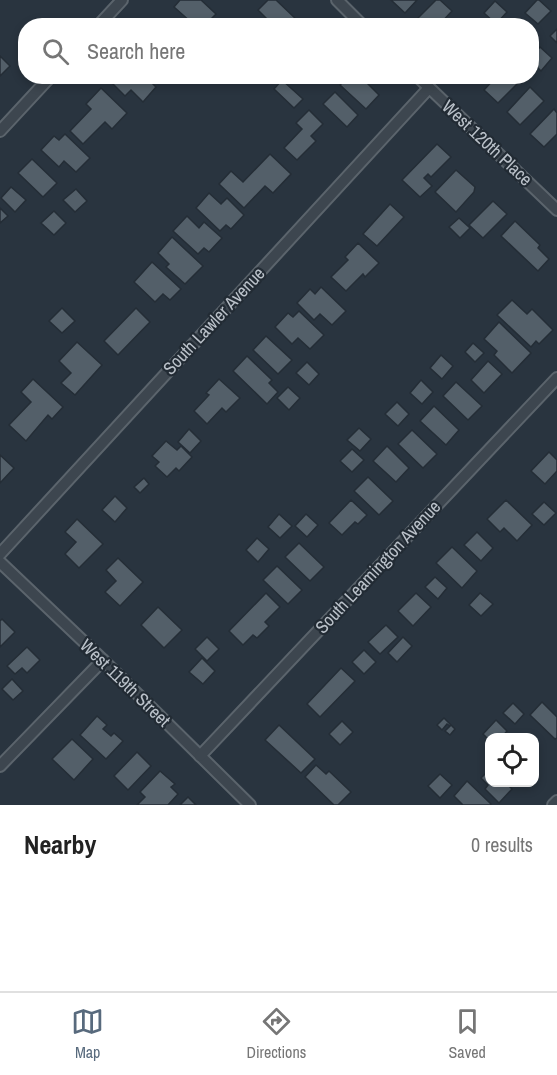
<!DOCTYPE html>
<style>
:root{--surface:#fff;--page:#f2f2f2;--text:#222;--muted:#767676;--line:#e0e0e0;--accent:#586a7d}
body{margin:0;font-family:"Archivo Narrow",sans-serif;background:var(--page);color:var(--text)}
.controls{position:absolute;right:18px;bottom:18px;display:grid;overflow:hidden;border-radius:12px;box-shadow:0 3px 9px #0003}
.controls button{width:54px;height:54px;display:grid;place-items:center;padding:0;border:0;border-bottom:2px solid var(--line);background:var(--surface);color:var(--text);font:30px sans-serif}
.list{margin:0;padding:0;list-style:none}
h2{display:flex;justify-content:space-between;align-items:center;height:78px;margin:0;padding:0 24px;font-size:26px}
h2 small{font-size:20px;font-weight:400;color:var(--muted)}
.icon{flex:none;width:33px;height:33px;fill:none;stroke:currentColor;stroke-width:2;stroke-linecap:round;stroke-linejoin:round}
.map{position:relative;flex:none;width:557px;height:805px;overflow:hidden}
.search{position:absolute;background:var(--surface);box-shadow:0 3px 9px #0003;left:18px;right:18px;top:18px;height:66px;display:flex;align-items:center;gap:15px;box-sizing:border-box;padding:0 21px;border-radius:24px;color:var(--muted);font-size:22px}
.sheet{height:186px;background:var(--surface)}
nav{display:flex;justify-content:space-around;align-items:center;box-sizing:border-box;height:84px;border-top:2px solid var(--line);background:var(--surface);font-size:16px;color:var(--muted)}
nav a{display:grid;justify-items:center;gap:3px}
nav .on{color:var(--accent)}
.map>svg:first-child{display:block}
</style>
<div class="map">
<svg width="557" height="805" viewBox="0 0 557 805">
<rect width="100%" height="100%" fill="#29343f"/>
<g fill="#535f69" stroke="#242d36" stroke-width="1.5">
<path d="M180,0H201L216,14L204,26H189L192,23L174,7Z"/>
<path d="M268,0H276L297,20L292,26H274L258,10Z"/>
<path d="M391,0H417L405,13Z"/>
<path d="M436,0H440L452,11L438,26H418L414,22Z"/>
<path d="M537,0H539L551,11L538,24L525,13Z"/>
<path d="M495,1L507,12L496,24L484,13Z"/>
<path d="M557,29V43L550,36Z"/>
<path d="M540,47L552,58L541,71L532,62V56Z"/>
<path d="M0,56L10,66L0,76Z"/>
<path d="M111,76H145L156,87L143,102L131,90L125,96L108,79Z"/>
<path d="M349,76H360L379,95L366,109L340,85Z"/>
<path d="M497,76H519L522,79L498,103L484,90Z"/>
<path d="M282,80L303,99L294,108L274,89Z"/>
<path d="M530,87L544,101L520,125L507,112Z"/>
<path d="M101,88L127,113L112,129L105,122L83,144L70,131L91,109L86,104Z"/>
<path d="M335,92L358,115L347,127L323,104Z"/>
<path d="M554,109L557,113V134L544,147L530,134Z"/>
<path d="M309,110L323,124L311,136L316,141L297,160L284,148L302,129L296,123Z"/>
<path d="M65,134L90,158L76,172L64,161L59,167L41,150L54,136L59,140Z"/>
<path d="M437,144L451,157L431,177L428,174L424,178L432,186L420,197L402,180Z"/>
<path d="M270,154L291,174L273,193L265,186L244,208L219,184L231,171L243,182Z"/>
<path d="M32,159L57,183L43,197L18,173Z"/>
<path d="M456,170L475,187L474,192L456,212L435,192Z"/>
<path d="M11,187L26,200L15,212L1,198Z"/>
<path d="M76,189L87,201L75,212L63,200Z"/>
<path d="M209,193L221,204L227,198L244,215L231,229L226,225L220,231L196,208Z"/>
<path d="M493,201L507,214L483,238L469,225Z"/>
<path d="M390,204L404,217L377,246L363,234Z"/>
<path d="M0,208L8,216L0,223Z"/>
<path d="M54,211L66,223L54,235L41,223Z"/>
<path d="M187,216L199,228L204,222L222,238L209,252L204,248L198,254L173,231Z"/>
<path d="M459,218L470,228L460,238L449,227Z"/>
<path d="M515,221L540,245L538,248L549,259L538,271L501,236Z"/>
<path d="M172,237L203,266L185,284L166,267L169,264L158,253Z"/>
<path d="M358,243L379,263L365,277L363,274L346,291L331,277L348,260L345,257Z"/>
<path d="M152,262L181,289L170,300L163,294L155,302L134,282Z"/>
<path d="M321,287L346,311L332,325L320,314L314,320L297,303L310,289L315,294Z"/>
<path d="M512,300L527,314L532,309L553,330L539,344L536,341L531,347L497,315Z"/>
<path d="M62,308L75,321L62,333L49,321Z"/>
<path d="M136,308L150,322L118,355L104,341Z"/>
<path d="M299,311L324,335L310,349L298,338L292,344L275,327L288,313L293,317Z"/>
<path d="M499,322L531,353L512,373L494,355L497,351L484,339Z"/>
<path d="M266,336L292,360L278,374L253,350Z"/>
<path d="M77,342L102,365L75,395L61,383L71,373L59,361Z"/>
<path d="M473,343L484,353L475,362L465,352Z"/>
<path d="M441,355L453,366L442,379L430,368Z"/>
<path d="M247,356L272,380L269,383L278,392L267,404L233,371Z"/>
<path d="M488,361L502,374L484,393L471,380Z"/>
<path d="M307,362L319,374L309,385L296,373Z"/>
<path d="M33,379L63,407L52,419L48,415L26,441L9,425L31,402L21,392Z"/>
<path d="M219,379L240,398L226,412L222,408L207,424L194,411L209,395L206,393Z"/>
<path d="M421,380L433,392L422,404L410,393Z"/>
<path d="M456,382L482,406L468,420L443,396Z"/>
<path d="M288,387L300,398L289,410L277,398Z"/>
<path d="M397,402L409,414L398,426L385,414Z"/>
<path d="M434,406L459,430L446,445L420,421Z"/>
<path d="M359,428L371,439L360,451L347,440Z"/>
<path d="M189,429L201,441L190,453L178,442Z"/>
<path d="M412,430L437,454L423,468L398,444Z"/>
<path d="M166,441L177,450L181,446L192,457L179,471L176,468L167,477L155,466L159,462L152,456Z"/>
<path d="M387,446L409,468L396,482L373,461Z"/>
<path d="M352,449L364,460L352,472L340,461Z"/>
<path d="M549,452L557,460V471L545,484L531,471Z"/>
<path d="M0,455L14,468L0,483Z"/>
<path d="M368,477L393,501L379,515L354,491Z"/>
<path d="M144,478L149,484L140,493L134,487Z"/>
<path d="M115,496L127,508L115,522L102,510Z"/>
<path d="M351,500L367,515L358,524L355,522L342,535L329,523Z"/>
<path d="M506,500L532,525L517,541L504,528L500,532L487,519Z"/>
<path d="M544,502L556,513L544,525L532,514Z"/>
<path d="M279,514L292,526L280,538L268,527Z"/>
<path d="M306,514L318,525L307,537L295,526Z"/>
<path d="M77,519L103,544L79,568L65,554L76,542L65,532Z"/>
<path d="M477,532L493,548L481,561L464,545Z"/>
<path d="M257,538L269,549L258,562L246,550Z"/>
<path d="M299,543L324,567L310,581L285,557Z"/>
<path d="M452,547L477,571L462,588L436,563Z"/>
<path d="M118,558L143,582L120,606L105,592L116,581L106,570Z"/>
<path d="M277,566L302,590L288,604L263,580Z"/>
<path d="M435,577L447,588L438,599L425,587Z"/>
<path d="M266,593L280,607L265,622L269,626L257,638L253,635L243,645L229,631Z"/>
<path d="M416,593L431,607L413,626L398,611Z"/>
<path d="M480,593L493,604L481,616L469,605Z"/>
<path d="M158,607L182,630L164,648L141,625Z"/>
<path d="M2,619L15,632L0,647V621Z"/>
<path d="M386,625L398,637L380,654L368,642Z"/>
<path d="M207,637L219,649L207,661L195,649Z"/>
<path d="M403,637L412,646L397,662L388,653Z"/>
<path d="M27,647L40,660L27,673L22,668L15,674L7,666Z"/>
<path d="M364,650L376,662L364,674L352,662Z"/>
<path d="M202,658L215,671L203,684L189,672Z"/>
<path d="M341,668L355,681L320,717L307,704Z"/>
<path d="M12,679L23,691L13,700L2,689Z"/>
<path d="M542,702L557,717V738L555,739L530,715Z"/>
<path d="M513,703L524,714L515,724L503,713Z"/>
<path d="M97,716L107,725L103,729L111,736L114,733L123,741L106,759L80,735Z"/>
<path d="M444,718L455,729L450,735L445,731L450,726L447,724L442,730L437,725Z"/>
<path d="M496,720L507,731L501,738H490V741L483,734Z"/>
<path d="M342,721L353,732L340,745L329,734Z"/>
<path d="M279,725L315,759L301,773L265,740Z"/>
<path d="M72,739L93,759L74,780L52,759Z"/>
<path d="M137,752L151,766L128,790L114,776Z"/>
<path d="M316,765L326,774L329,771L351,792L338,805H334L305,777Z"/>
<path d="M490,769V782H505L512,789L499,803L485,789L488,785L481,778Z"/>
<path d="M160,771L175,784L171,787L178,794L168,805H137L145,797L140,792Z"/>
<path d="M440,774L452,785L440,798L428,786Z"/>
<path d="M467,781L491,804L490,805H463L454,796Z"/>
<path d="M188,797L196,805H180Z"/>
</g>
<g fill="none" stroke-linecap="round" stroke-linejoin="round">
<g stroke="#5b646c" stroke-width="14">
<g id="minor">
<path d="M337,0L363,26"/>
<path d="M98,26L122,0"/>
<path d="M417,76L557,210"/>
<path d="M0,131L51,76"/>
<path d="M0,554L429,88"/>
<path d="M0,562L103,660L250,805"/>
<path d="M200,756L557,378"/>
<path d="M0,766L103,660"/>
<path d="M553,805L557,801"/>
</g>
</g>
<use href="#minor" stroke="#3d464f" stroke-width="10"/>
</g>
<g text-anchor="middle" stroke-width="4.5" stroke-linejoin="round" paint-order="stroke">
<g font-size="18" fill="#bac1c9" stroke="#222b34">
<text transform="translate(487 143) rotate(43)" y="6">West 120th Place</text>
<text transform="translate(214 321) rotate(-47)" y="6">South Lawler Avenue</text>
<text transform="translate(378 567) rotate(-47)" y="6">South Leamington Avenue</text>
<text transform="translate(125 683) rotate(44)" y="6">West 119th Street</text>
</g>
</g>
</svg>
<div class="controls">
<button><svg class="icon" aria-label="locate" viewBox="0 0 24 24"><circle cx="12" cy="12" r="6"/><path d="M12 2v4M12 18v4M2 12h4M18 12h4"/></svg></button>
</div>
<div class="search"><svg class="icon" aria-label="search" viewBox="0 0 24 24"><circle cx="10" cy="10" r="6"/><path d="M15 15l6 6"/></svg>Search here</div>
</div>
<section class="sheet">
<h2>Nearby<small>0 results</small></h2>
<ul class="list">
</ul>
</section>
<nav>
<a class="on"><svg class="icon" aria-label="map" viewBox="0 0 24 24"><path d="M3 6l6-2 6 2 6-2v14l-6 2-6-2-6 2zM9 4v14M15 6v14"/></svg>Map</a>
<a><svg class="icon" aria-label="directions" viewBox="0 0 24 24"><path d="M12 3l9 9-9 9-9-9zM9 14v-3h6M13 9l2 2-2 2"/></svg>Directions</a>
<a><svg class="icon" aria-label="saved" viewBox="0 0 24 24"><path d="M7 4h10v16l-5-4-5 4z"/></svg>Saved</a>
</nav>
